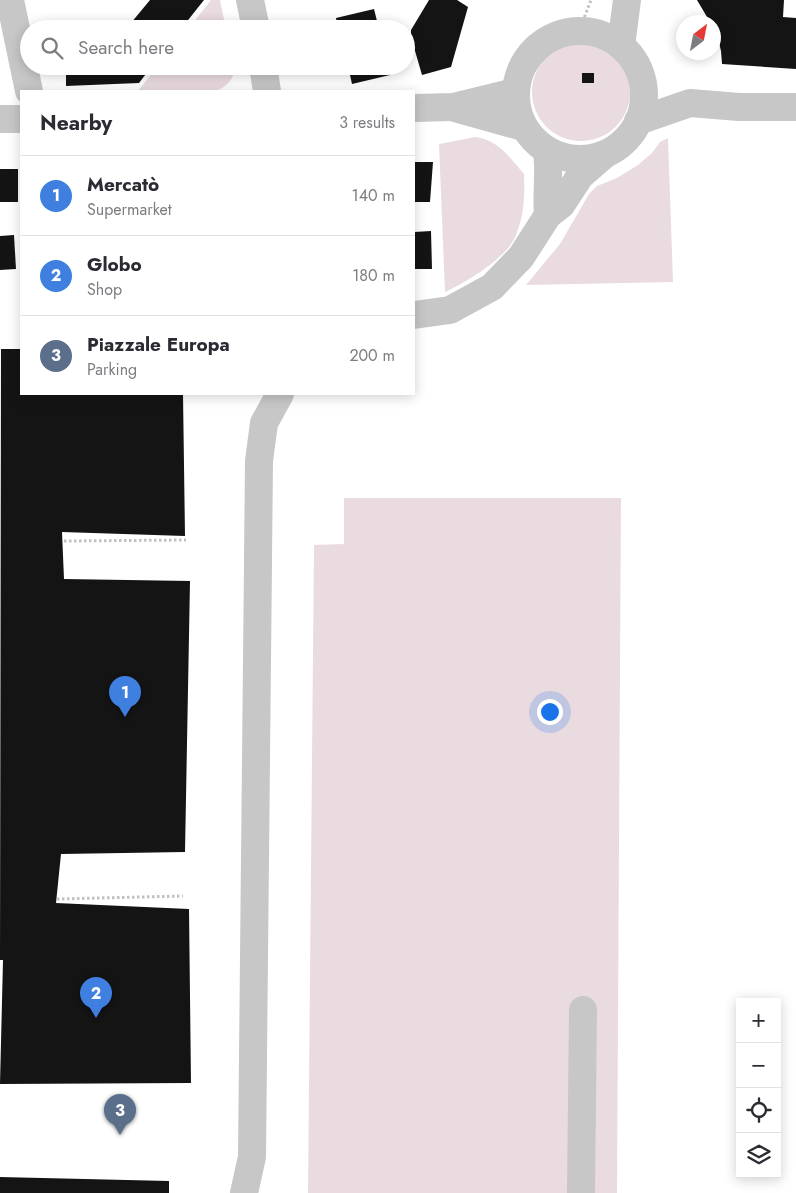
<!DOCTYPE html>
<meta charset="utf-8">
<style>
:root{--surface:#fff;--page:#f2f2f3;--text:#2b2b33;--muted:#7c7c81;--line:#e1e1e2;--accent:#b45309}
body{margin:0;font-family:Jost,sans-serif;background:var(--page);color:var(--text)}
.controls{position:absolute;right:15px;bottom:15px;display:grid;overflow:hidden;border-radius:0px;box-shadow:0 2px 12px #0003}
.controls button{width:45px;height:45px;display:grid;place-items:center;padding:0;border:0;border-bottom:1px solid var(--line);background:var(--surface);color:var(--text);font:25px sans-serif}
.compass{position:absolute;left:676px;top:15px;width:45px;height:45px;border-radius:50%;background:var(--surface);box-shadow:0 2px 12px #0003;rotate:32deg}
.you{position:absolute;left:549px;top:711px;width:18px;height:18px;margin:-12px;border:4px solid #fff;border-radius:50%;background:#1a73e8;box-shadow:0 0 0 8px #1a73e833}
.badge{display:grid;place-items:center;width:32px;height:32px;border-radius:50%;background:var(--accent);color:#fff;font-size:16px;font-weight:700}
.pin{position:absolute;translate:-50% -41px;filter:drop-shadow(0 1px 2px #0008)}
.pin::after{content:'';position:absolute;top:26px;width:18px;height:15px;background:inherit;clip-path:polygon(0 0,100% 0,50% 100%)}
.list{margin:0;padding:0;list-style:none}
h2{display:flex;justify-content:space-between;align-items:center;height:65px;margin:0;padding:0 20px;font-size:21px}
h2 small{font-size:16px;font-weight:400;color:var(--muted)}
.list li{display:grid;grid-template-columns:32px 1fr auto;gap:15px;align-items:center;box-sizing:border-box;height:80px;padding:0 20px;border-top:1px solid var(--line)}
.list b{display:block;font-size:19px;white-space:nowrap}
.list p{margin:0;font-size:16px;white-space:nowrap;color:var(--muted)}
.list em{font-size:16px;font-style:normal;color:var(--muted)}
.icon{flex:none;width:28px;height:28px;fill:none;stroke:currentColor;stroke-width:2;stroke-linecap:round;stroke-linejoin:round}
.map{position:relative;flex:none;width:796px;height:1193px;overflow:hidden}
.search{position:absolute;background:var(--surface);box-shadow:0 2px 12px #0003;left:20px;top:20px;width:395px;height:55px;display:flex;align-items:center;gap:12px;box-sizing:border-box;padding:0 18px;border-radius:28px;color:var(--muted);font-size:19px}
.panel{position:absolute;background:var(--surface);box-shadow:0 2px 12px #0003;left:20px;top:90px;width:395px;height:305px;border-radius:0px}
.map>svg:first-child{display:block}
</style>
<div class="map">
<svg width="796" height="1193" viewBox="0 0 796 1193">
<rect width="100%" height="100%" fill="#fff"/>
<g fill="#eadbe0">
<path d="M211,0H220L226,29H188Z"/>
<circle cx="581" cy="92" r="49"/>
<path d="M158,66H235C234,79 228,86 216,91H138Z"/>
<path d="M475,137C499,140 509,157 524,174C525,195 524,216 516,235C507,258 467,282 445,292L439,144Z"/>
<path d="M668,138L673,282L526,285L560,244L589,194L597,186L617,178L638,165L652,153L660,142Z"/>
<path d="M344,498H621L617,1193H308L314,545L344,544Z"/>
</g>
<g fill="#141414">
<path d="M150,0H204L181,29H126Z"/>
<path d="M429,0H457L468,7L451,67L422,75L411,37V30Z"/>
<path d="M697,0H784L783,17L796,18V69L722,64L721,51L714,22H710Z"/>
<path d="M374,9L379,29H338L336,18Z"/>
<path d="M66,66H152L139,83L66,86Z"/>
<path d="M348,66H388L390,75L352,84Z"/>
<rect x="582" y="73" width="12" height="10"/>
<path d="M414,162H433L430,202H414Z"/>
<rect x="0" y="169" width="18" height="33"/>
<path d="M431,231L432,269H414V232Z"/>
<path d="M14,235L16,269L0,270V236Z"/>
<path d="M1,349H21V394H183L185,536L62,532L64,579L190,581L185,852L61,854L56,903L189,909L191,1083L0,1084L3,960H0Z"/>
<path d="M0,1177L169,1181V1193H0Z"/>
</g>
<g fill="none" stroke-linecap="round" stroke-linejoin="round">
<g stroke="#c1c1c1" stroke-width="3" stroke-dasharray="2.5 2.5" stroke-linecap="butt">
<path d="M714,27L718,25"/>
<path d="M579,31L591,0"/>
<path d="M64,541L186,540"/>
<path d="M57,899L183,896"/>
</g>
<g stroke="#c7c7c7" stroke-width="28">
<path d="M10,0L29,91"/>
<path d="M250,0L256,29"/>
<circle cx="580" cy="95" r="64"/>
<path d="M621,46L627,0"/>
<path d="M263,66L267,91"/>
<path d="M414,108L453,107L515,92"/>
<path d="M455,108L523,127"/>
<path d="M0,119H21"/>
<path d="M638,121L690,103L739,107H796"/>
<path d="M547,151C550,173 546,194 548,215"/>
<path d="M414,315L450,310L492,287L521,257L548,215L561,205L580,176L603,156"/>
<path d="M244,1193L252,1157L259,461L264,423L280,394"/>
<path d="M581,1193L583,1010"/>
</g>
</g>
</svg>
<div class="controls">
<button>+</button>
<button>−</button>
<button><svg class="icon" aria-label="locate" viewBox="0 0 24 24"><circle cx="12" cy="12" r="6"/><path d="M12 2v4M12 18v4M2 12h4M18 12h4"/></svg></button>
<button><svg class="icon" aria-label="layers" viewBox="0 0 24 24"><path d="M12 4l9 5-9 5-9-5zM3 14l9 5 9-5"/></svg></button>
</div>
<svg class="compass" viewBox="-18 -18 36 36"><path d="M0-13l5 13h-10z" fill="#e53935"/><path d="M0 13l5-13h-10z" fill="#7c7c81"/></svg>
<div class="you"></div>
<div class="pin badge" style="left:125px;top:717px;background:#3f7fe0">1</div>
<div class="pin badge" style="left:96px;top:1018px;background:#3f7fe0">2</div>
<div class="pin badge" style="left:120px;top:1135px;background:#5c6f8a">3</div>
<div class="search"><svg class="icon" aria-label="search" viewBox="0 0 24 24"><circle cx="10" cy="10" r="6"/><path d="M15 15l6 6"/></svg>Search here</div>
<section class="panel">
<h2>Nearby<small>3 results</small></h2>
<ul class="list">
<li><span class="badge" style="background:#3f7fe0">1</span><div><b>Mercatò</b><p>Supermarket</p></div><em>140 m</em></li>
<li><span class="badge" style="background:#3f7fe0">2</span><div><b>Globo</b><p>Shop</p></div><em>180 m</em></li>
<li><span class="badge" style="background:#5c6f8a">3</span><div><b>Piazzale Europa</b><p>Parking</p></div><em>200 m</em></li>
</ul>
</section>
</div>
